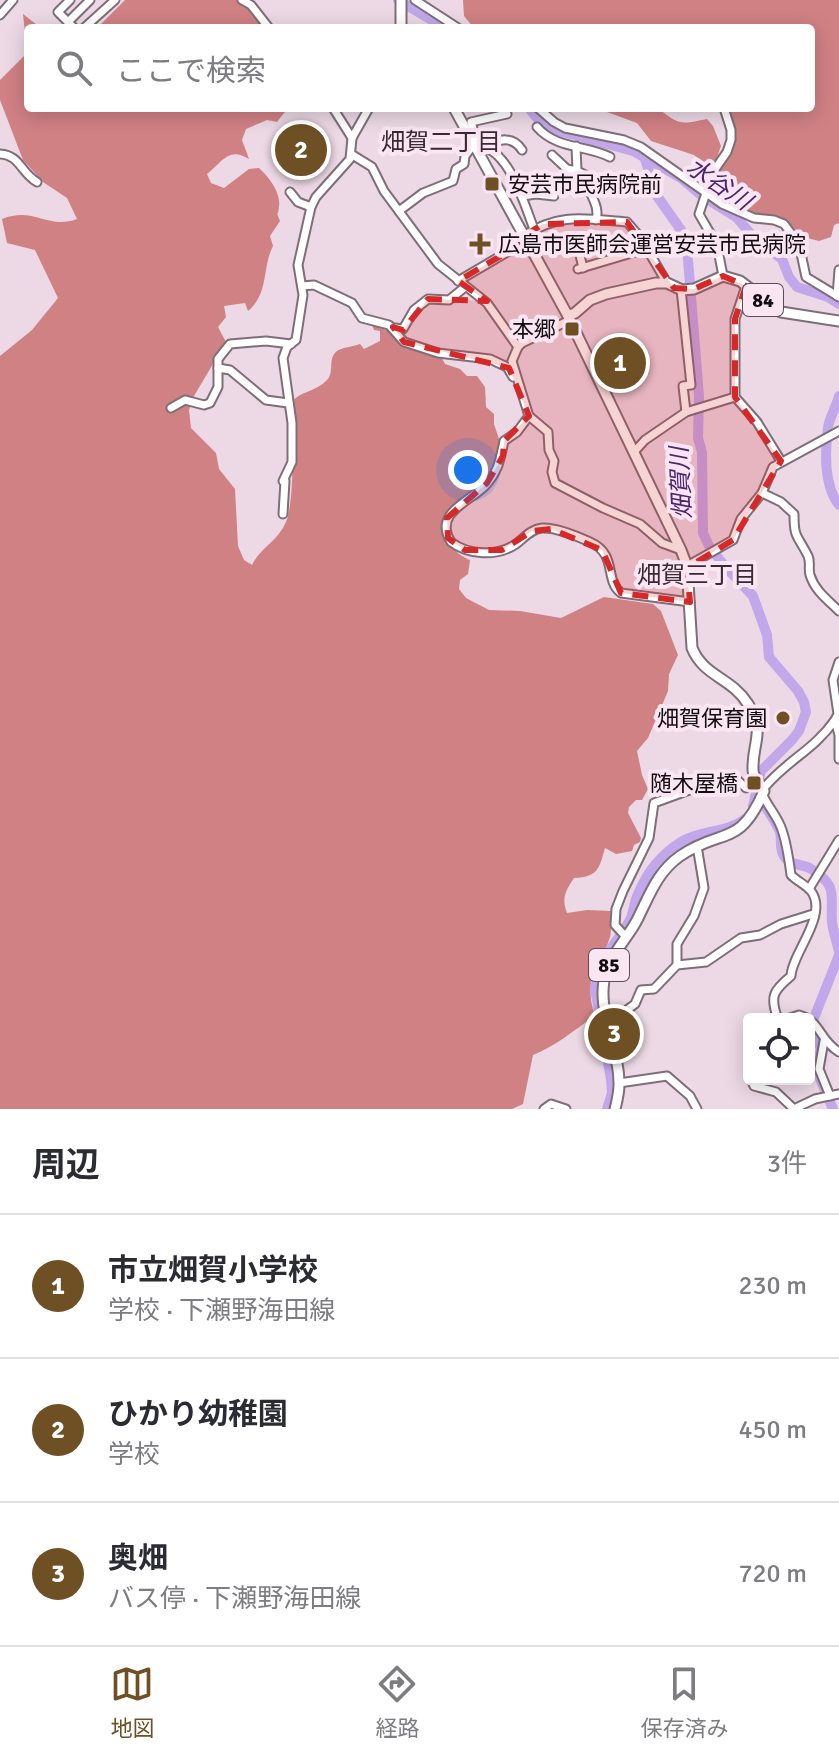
<!DOCTYPE html>
<html lang="ja">
<meta charset="utf-8">
<style>
:root{--surface:#fff;--page:#f2f2f3;--text:#2b2b33;--muted:#7c7c81;--line:#e1e1e2;--accent:#6e5024}
body{margin:0;font-family:Signika,"Noto Sans JP",sans-serif;background:var(--page);color:var(--text)}
.controls{position:absolute;right:24px;bottom:24px;display:grid;overflow:hidden;border-radius:8px;box-shadow:0 4px 20px #0003}
.controls button{width:72px;height:72px;display:grid;place-items:center;padding:0;border:0;border-bottom:2px solid var(--line);background:var(--surface);color:var(--text);font:40px sans-serif}
.you{position:absolute;left:468px;top:470px;width:28px;height:28px;margin:-20px;border:6px solid #fff;border-radius:50%;background:#1a73e8;box-shadow:0 0 0 12px #1a73e833}
.badge{display:grid;place-items:center;width:52px;height:52px;border-radius:50%;background:var(--accent);color:#fff;font-size:26px;font-weight:700}
.pin{position:absolute;translate:-50% -50%;border:4px solid #fff;box-shadow:0 2px 8px #0006}
.list{margin:0;padding:0;list-style:none}
h2{display:flex;justify-content:space-between;align-items:center;height:104px;margin:0;padding:0 32px;font-size:34px}
h2 small{font-size:26px;font-weight:400;color:var(--muted)}
.list li{display:grid;grid-template-columns:52px 1fr auto;gap:24px;align-items:center;box-sizing:border-box;height:144px;padding:0 32px;border-top:2px solid var(--line)}
.list b{display:block;font-size:30px;white-space:nowrap}
.list p{margin:0;font-size:26px;white-space:nowrap;color:var(--muted)}
.list em{font-size:26px;font-style:normal;color:var(--muted)}
.icon{flex:none;width:44px;height:44px;fill:none;stroke:currentColor;stroke-width:2;stroke-linecap:round;stroke-linejoin:round}
.map{position:relative;flex:none;width:839px;height:1109px;overflow:hidden}
.search{position:absolute;background:var(--surface);box-shadow:0 4px 20px #0003;left:24px;right:24px;top:24px;height:88px;display:flex;align-items:center;gap:20px;box-sizing:border-box;padding:0 28px;border-radius:8px;color:var(--muted);font-size:30px}
.sheet{height:536px;background:var(--surface)}
nav{display:flex;justify-content:space-around;align-items:center;box-sizing:border-box;height:112px;border-top:2px solid var(--line);background:var(--surface);font-size:22px;color:var(--muted)}
nav a{display:grid;justify-items:center;gap:4px}
nav .on{color:var(--accent)}
.map>svg:first-child{display:block}
</style>
<div class="map">
<svg width="839" height="1109" viewBox="0 0 839 1109">
<rect width="100%" height="100%" fill="#ecd9e5"/>
<g fill="#d08184">
<path d="M125,0H237L246,4L264,25L262,28H97Z"/>
<path d="M463,0H839V223L834,225L831,237L819,241L803,237L781,218L754,217L717,195L713,179L723,162L733,127L727,108H811V28H474L464,16Z"/>
<path d="M23,14L41,28H28V108H288L277,122L267,120L246,129L242,140L249,159C229,146 222,162 207,174L211,183L224,188L249,169L259,168C269,177 281,193 279,206C278,221 275,207 280,221L270,236L273,246C262,267 269,294 248,311L245,303L224,306L226,317L218,327L226,342L194,396L189,410L191,428L216,453L219,469L235,489L238,546L244,560L252,565C260,548 279,540 286,522C295,501 293,428 290,404C299,391 316,392 327,380C335,372 327,359 337,351C343,347 352,347 360,344L364,349L380,341V331L374,330L372,325L436,347L445,364L460,369L467,376H477L485,387L486,407L494,414V424L501,445L497,464L474,494L448,513L442,531C445,543 459,556 470,560L468,574L460,580L459,589L466,598L489,610L520,611L561,618L604,597L653,604L661,611L678,655L669,674L668,691L648,738L637,751L642,775L648,789L642,800H636L629,807L628,813L641,838L640,842L634,845L632,851L616,854L605,848C599,869 598,877 574,878C566,890 561,898 567,913L587,910L611,911C610,919 612,930 610,937C600,969 582,977 595,1016C574,1030 556,1046 533,1055L523,1104L512,1109H0V356L32,330L58,298L35,250L7,243L2,219C34,206 47,230 77,219L67,198L43,182L23,160L0,100V80L27,53Z"/>
<path d="M596,108H658C679,126 682,124 707,119L713,126L721,146L716,160L706,164L694,155L651,141L637,123Z"/>
</g>
<g fill="none" stroke-linecap="round" stroke-linejoin="round">
<g stroke="#c2a8eb" stroke-width="10">
<path d="M398,0L445,28"/>
<path d="M529,108L538,119L552,129L633,151L681,178L702,196L736,217L757,241L782,259L789,277L797,287L828,297L839,304"/>
<path d="M645,159L657,196L681,230L687,247L699,396L698,438L702,452L703,533L709,546L723,564L753,596L767,635L769,657L798,691L804,702L806,712L799,731L792,740L761,771L753,806"/>
<path d="M839,396C836,407 830,417 828,427C825,451 824,486 839,505"/>
<path d="M757,795C765,807 775,819 780,832C782,841 779,849 784,856C791,867 802,863 811,869C839,886 830,895 832,922C833,932 837,942 839,952"/>
<path d="M607,1109L612,1093L611,1079L595,989C596,958 619,943 631,918C634,910 634,902 638,894C647,872 660,855 681,842C700,830 727,833 745,819"/>
<path d="M833,1109L816,1069L821,1049L813,1028L814,1018L839,955"/>
</g>
<g stroke="#7e6e78" stroke-width="11">
<g id="minor">
<path d="M70,0L58,12L74,28"/>
<path d="M242,0L251,5L269,28"/>
<path d="M415,0L458,28"/>
<path d="M0,15L13,0"/>
<path d="M68,22L90,0"/>
<path d="M84,28L115,0"/>
<path d="M333,108L352,138"/>
<path d="M538,108L554,122L565,128L624,140L641,147L722,204L754,218L774,220L784,224L799,244L806,277L839,297"/>
<path d="M537,127C556,149 586,145 610,157"/>
<path d="M478,145L471,122L507,114"/>
<path d="M475,146C508,144 524,204 534,229"/>
<path d="M576,146L577,171L587,176C586,193 601,204 596,220"/>
<path d="M487,147C499,138 513,136 522,150"/>
<path d="M0,154C20,155 21,173 37,182"/>
<path d="M351,154L372,167L384,191L438,264L487,303L518,347"/>
<path d="M552,155L567,169L577,171"/>
<path d="M290,192L298,202L311,207"/>
<path d="M522,196L536,194L554,196"/>
<path d="M399,211L423,193L453,181L456,169L464,164L465,156L474,144"/>
<path d="M524,236C559,212 586,219 627,222L640,237L667,283"/>
<path d="M579,251L583,268"/>
<path d="M578,269L645,249"/>
<path d="M723,276L717,245L699,214L713,172L727,152L731,140V130L724,108"/>
<path d="M458,281L526,241"/>
<path d="M302,286L314,285L352,303L362,318L389,325L404,342L438,353L490,359L507,367L513,377"/>
<path d="M746,286L735,319V397L757,422L781,461"/>
<path d="M681,289L691,385L683,386L686,412"/>
<path d="M837,296L839,270"/>
<path d="M570,320L522,343L518,347L512,361L529,416L548,432L549,450L554,461L552,472L555,483L603,508L640,524L662,543L681,550"/>
<path d="M395,328L403,329L414,310L428,299L449,300L465,287"/>
<path d="M218,368L230,370L266,400L288,403"/>
<path d="M171,408L185,400L204,405L210,403L218,387V359L230,344L266,341L291,344"/>
<path d="M529,416L517,432L504,441C500,459 499,471 485,486C469,502 433,513 451,542C468,555 497,557 516,544C524,538 531,529 542,528C556,527 577,536 590,542C618,554 604,581 621,593L690,602"/>
<path d="M634,452L645,440L686,412L735,397"/>
<path d="M762,493L781,502L794,514C794,539 797,534 808,556C811,563 808,568 810,575C815,591 828,600 839,611"/>
<path d="M283,514L285,481H283L292,462V423L283,358L287,347L296,340L303,295L298,265L311,207L316,197L350,159L352,138L369,108"/>
<path d="M687,566L733,540L741,519L762,493L773,467L839,431"/>
<path d="M839,662L833,680L838,714L835,720L839,735V759"/>
<path d="M764,788C786,761 814,750 835,720"/>
<path d="M763,795C768,807 778,817 782,830C787,844 789,860 791,875C797,881 806,885 811,891C829,915 792,953 791,976C774,990 769,996 778,1019"/>
<path d="M809,889L839,840"/>
<path d="M626,937L615,925L616,909L623,891L649,838L654,803L725,777L733,776L746,788L753,775"/>
<path d="M677,965V944L694,916L704,888L697,846"/>
<path d="M787,1019L799,1015C821,1021 819,1040 839,1052"/>
<path d="M824,1041L819,1069L830,1096"/>
<path d="M616,1063L623,1052L624,1012L635,1004L641,990L654,989L677,965L706,962L741,938L760,935L781,924L813,914"/>
<path d="M751,1079L754,1086L776,1092L794,1109"/>
<path d="M619,1083L667,1076L690,1096L697,1109"/>
<path d="M544,1109L551,1104L566,1109"/>
<path d="M794,1109L815,1099L839,1094"/>
</g>
</g>
<g stroke="#7e6e78" stroke-width="13">
<g id="major">
<path d="M401,28V0"/>
<path d="M454,108L568,316L681,550L687,566L692,648C704,677 731,677 748,704C766,732 752,742 753,770C753,779 762,783 764,791C739,849 722,827 680,856C656,873 649,897 636,922C627,938 614,951 607,969C593,1007 620,1047 619,1085C619,1093 617,1101 615,1109"/>
<path d="M568,316L575,313L590,300L606,294L656,283H667L682,290L694,289L723,276L740,281L781,312L839,321"/>
</g>
</g>
<use href="#minor" stroke="#fff" stroke-width="7"/>
<use href="#major" stroke="#fff" stroke-width="9"/>
</g>
<path fill="#d62828" fill-opacity="0.2" stroke="#d62828" stroke-width="6" stroke-dasharray="16 10" stroke-linejoin="round" d="M627,222L674,288L694,289L723,276L746,286L735,319V397L781,461L733,540L687,568L690,602L621,593L602,550L551,529L532,531L502,550H465L448,538L447,518L487,483L503,456L504,441L529,416L509,368L404,342L393,327L403,330L428,299L487,301L458,281L526,241L524,236L543,224Z"/>
<g fill="#6e5024" stroke="#fae6f2" stroke-width="3">
<rect x="484" y="176" width="16" height="16" rx="4"/>
<path d="M476 232h8v8h8v8h-8v8h-8v-8h-8v-8h8z"/>
<rect x="564" y="321" width="16" height="16" rx="4"/>
<circle cx="783" cy="718" r="8"/>
<rect x="746" y="775" width="16" height="16" rx="4"/>
</g>
<g text-anchor="middle" stroke-width="8" stroke-linejoin="round" paint-order="stroke">
<g fill="#fae6f2" stroke="#584e54" stroke-width="2">
<rect x="743" y="284" width="40" height="32" rx="6"/>
<rect x="589" y="949" width="40" height="32" rx="6"/>
</g>
<g font-size="20" font-weight="bold" fill="#130d11">
<text x="763" y="307">84</text>
<text x="609" y="972">85</text>
</g>
<g font-size="22" fill="#130d11" stroke="#fae6f2" text-anchor="end">
<text x="508" y="192" text-anchor="start">安芸市民病院前</text>
<text x="498" y="252" text-anchor="start">広島市医師会運営安芸市民病院</text>
<text x="556" y="337">本郷</text>
<text x="767" y="726">畑賀保育園</text>
<text x="738" y="791">随木屋橋</text>
</g>
<g font-size="24" fill="#382a33" stroke="#fae6f2">
<text x="441" y="150">畑賀二丁目</text>
<text x="697" y="583">畑賀三丁目</text>
</g>
<g font-size="24" font-style="italic" fill="#4a2572" stroke="#fae6f2">
<text transform="translate(719 184) rotate(34)" y="8">水谷川</text>
<text transform="translate(681 483) rotate(-93)" y="8">畑賀川</text>
</g>
</g>
</svg>
<div class="controls">
<button><svg class="icon" aria-label="locate" viewBox="0 0 24 24"><circle cx="12" cy="12" r="6"/><path d="M12 2v4M12 18v4M2 12h4M18 12h4"/></svg></button>
</div>
<div class="you"></div>
<div class="pin badge" style="left:620px;top:363px">1</div>
<div class="pin badge" style="left:301px;top:150px">2</div>
<div class="pin badge" style="left:614px;top:1034px">3</div>
<div class="search"><svg class="icon" aria-label="search" viewBox="0 0 24 24"><circle cx="10" cy="10" r="6"/><path d="M15 15l6 6"/></svg>ここで検索</div>
</div>
<section class="sheet">
<h2>周辺<small>3件</small></h2>
<ul class="list">
<li><span class="badge">1</span><div><b>市立畑賀小学校</b><p>学校 · 下瀬野海田線</p></div><em>230 m</em></li>
<li><span class="badge">2</span><div><b>ひかり幼稚園</b><p>学校</p></div><em>450 m</em></li>
<li><span class="badge">3</span><div><b>奥畑</b><p>バス停 · 下瀬野海田線</p></div><em>720 m</em></li>
</ul>
</section>
<nav>
<a class="on"><svg class="icon" aria-label="map" viewBox="0 0 24 24"><path d="M3 6l6-2 6 2 6-2v14l-6 2-6-2-6 2zM9 4v14M15 6v14"/></svg>地図</a>
<a><svg class="icon" aria-label="directions" viewBox="0 0 24 24"><path d="M12 3l9 9-9 9-9-9zM9 14v-3h6M13 9l2 2-2 2"/></svg>経路</a>
<a><svg class="icon" aria-label="saved" viewBox="0 0 24 24"><path d="M7 4h10v16l-5-4-5 4z"/></svg>保存済み</a>
</nav>
